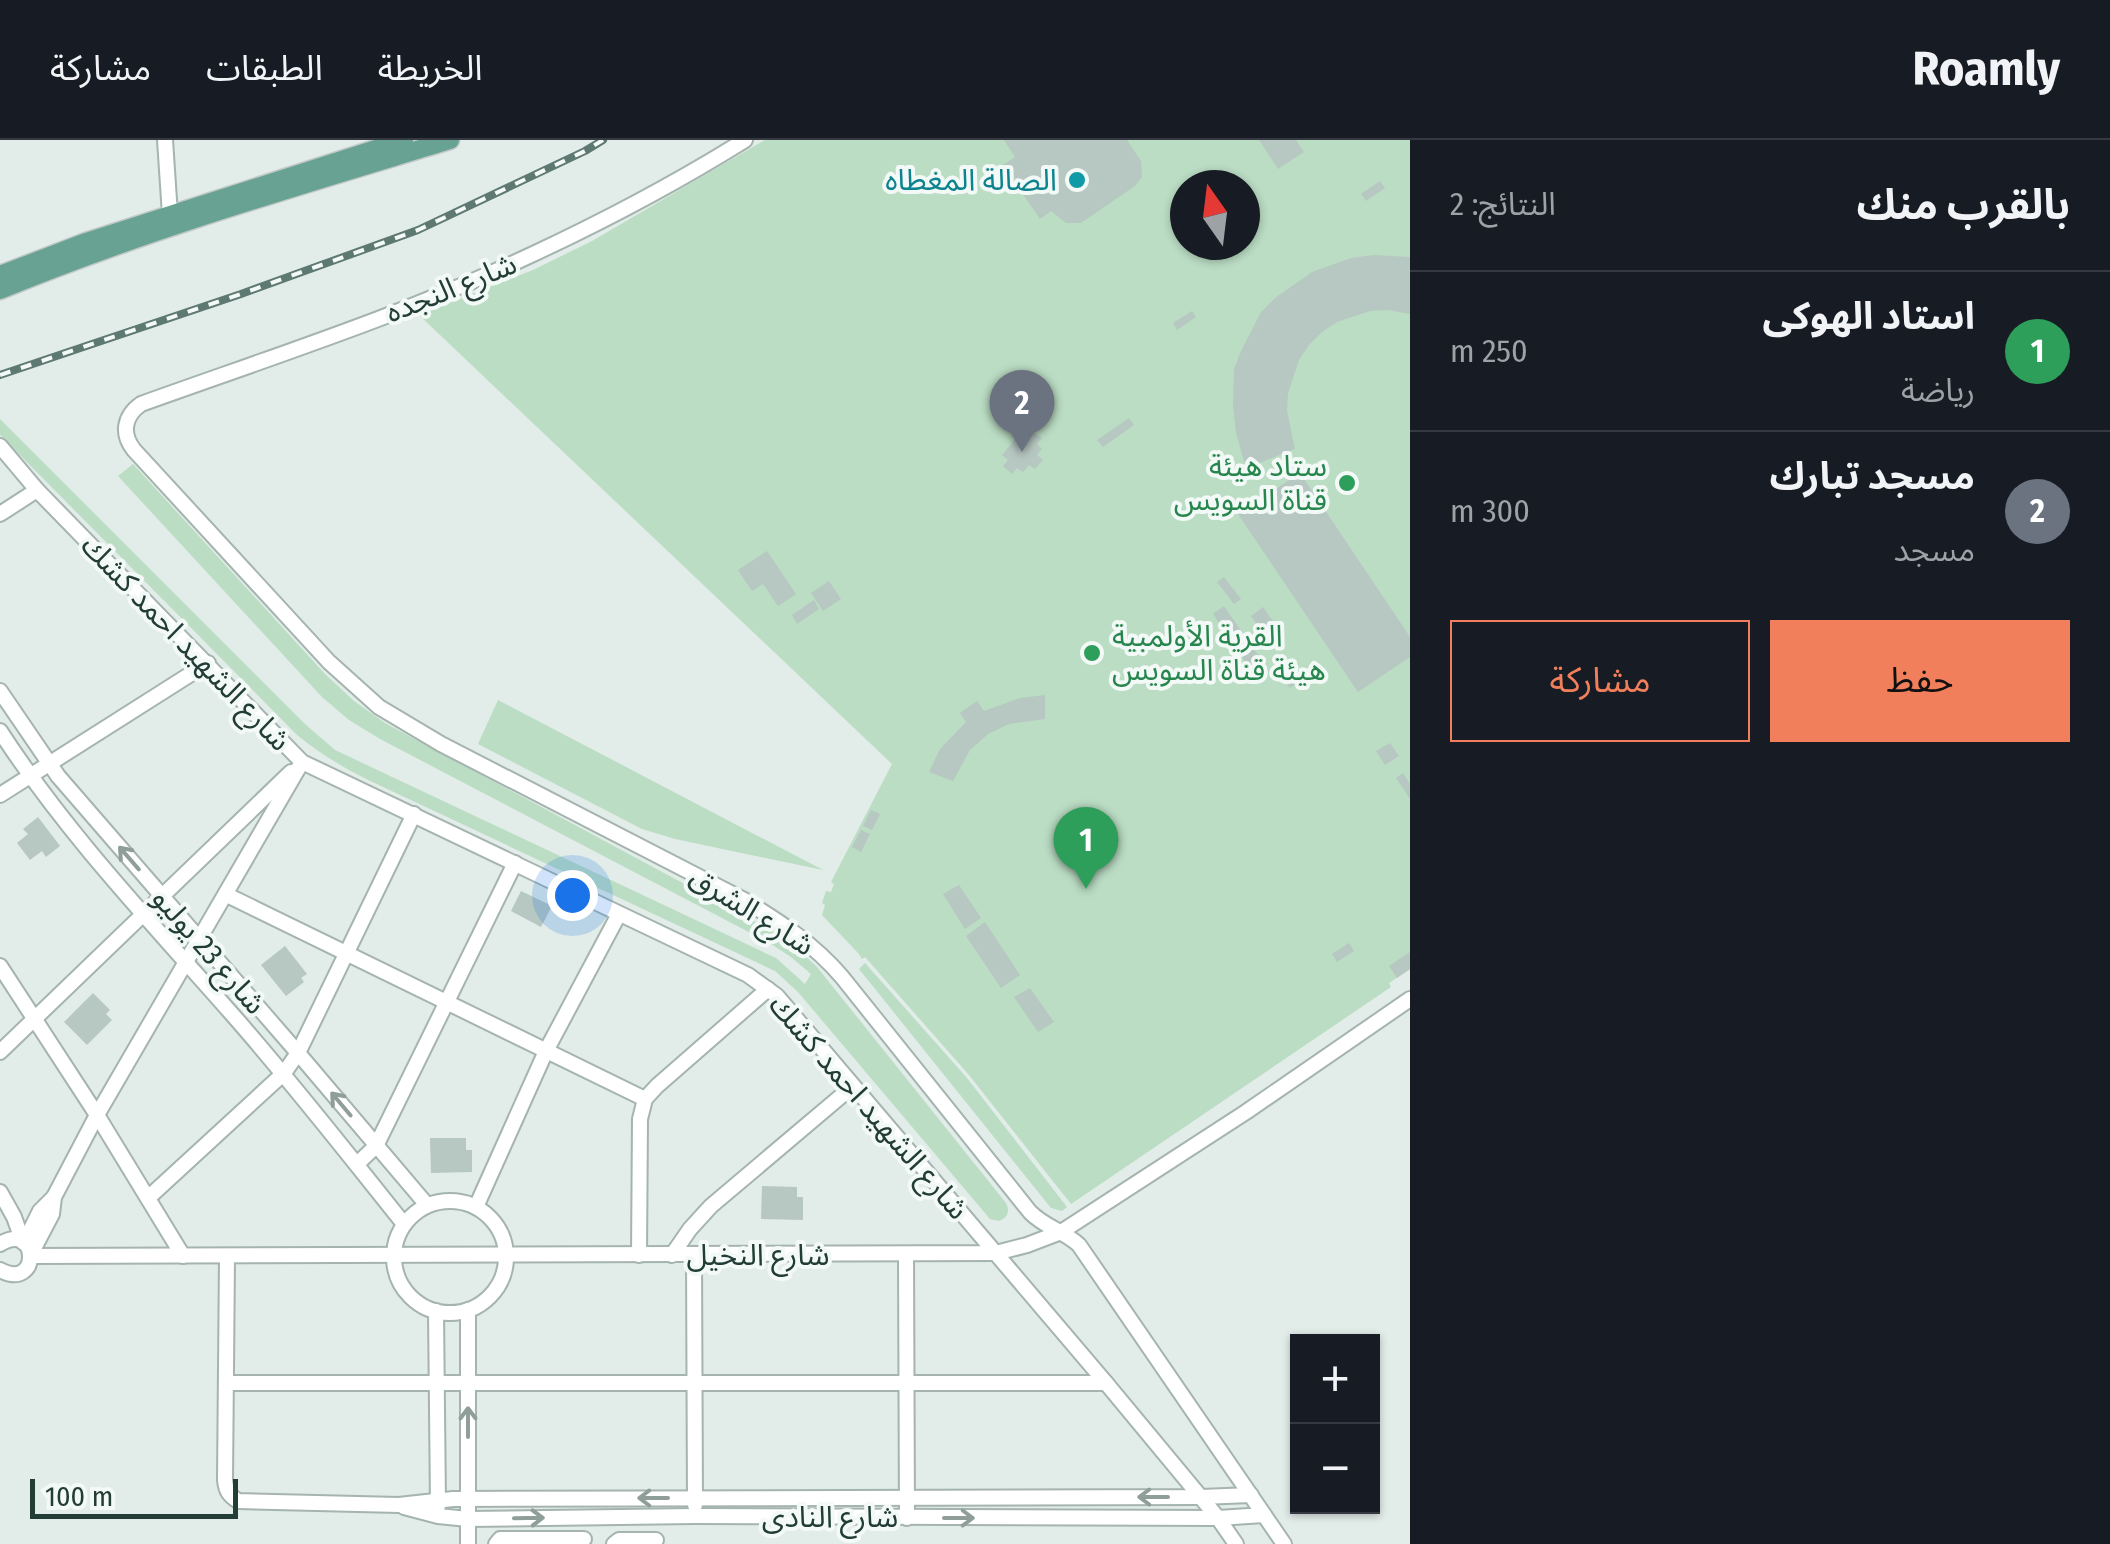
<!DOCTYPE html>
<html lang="ar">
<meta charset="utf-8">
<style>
:root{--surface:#171b24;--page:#242831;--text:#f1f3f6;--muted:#9ea1a6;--line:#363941;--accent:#f17f5b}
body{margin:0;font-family:"Fira Sans Condensed","Noto Sans Arabic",sans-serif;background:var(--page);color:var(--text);direction:rtl}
.controls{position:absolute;right:30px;bottom:30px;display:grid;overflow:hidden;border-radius:0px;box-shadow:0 2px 8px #0004}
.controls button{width:90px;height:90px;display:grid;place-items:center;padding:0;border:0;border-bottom:2px solid var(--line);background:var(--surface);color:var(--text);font:50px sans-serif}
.compass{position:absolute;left:1170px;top:30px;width:90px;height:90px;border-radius:50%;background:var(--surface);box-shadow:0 2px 8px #0004;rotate:346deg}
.scale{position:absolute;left:30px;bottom:25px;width:208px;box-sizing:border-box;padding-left:10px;border:5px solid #223d36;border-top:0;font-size:28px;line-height:35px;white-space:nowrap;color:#223d36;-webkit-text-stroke:8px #f3f9f6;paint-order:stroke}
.you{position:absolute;left:572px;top:755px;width:35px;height:35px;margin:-25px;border:8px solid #fff;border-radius:50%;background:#1a73e8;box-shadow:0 0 0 15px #1a73e833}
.badge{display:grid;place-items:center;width:65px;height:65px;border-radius:50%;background:var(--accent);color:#fff;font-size:32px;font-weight:700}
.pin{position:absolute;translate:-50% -82px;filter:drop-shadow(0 2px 5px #0008)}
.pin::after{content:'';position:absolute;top:52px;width:35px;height:30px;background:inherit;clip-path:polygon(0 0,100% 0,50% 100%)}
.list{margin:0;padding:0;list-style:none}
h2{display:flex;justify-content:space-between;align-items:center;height:130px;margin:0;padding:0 40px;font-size:42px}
h2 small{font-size:32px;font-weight:400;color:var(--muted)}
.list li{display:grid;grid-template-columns:65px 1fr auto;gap:30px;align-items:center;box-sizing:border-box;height:160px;padding:0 40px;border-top:2px solid var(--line)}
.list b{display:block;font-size:38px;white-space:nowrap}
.list p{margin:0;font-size:32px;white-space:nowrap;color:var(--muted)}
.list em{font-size:32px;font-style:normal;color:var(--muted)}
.actions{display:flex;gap:20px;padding:30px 40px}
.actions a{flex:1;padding:22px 0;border:2px solid var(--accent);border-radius:0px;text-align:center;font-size:35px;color:var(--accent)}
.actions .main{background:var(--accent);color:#111}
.map{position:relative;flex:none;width:1410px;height:1404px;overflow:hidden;direction:ltr}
header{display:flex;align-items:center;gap:60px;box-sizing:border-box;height:140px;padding:0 50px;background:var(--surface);border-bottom:2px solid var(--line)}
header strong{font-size:48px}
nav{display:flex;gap:55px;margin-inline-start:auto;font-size:35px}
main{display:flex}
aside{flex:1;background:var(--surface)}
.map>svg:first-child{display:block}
</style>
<header>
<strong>Roamly</strong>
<nav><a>الخريطة</a><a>الطبقات</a><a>مشاركة</a></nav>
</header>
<main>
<aside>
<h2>بالقرب منك<small>النتائج: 2</small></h2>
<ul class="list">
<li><span class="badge" style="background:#2e9e5b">1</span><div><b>استاد الهوكى</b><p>رياضة</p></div><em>250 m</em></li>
<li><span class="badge" style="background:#6b7280">2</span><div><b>مسجد تبارك</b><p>مسجد</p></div><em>300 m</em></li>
</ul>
<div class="actions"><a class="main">حفظ</a><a>مشاركة</a></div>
</aside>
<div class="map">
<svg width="1410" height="1404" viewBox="0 0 1410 1404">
<rect width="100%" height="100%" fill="#e2ece8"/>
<g fill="#bbddc4" fill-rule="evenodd">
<path d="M765,0H1410V829L1389,843L1391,847L1071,1064L969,935L865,817L862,819L859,814L822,775L825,765L822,763L826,751L831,752L834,744L831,742L892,624L419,175L533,130L592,101ZM1185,45H1245V105H1185Z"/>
<path d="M0,279L305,584L335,610L776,818L805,844L811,834L791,817L768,802L380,599L349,580L322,557L118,336L133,324L325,534L354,561L385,583L787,799L817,827L1006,1063C1010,1071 1008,1078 999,1081L990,1079L798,852L775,831L366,639C341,626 319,613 297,595L0,295Z"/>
<path d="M498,560L823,730L675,699L642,689L478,604Z"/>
<path d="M865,823L967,938L1067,1067L1062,1071L1051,1068L859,829Z"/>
</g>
<g fill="#b7c7c1">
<path d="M1004,0H1127L1141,21L1142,37L1135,46L1081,83H1066L1051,71L1040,79L1003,25L1015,17Z"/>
<path d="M1259,0H1296L1304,12L1278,29Z"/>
<path d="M1207,29L1216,43L1212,45H1203L1197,35Z"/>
<path d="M1380,41L1385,48L1366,61L1361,54Z"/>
<path d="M1373,115L1410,117V174L1388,170L1370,171L1337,182L1322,192L1309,205L1299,220L1288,253L1287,271L1295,309L1246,328L1236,293L1233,266L1234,229L1241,211L1261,172L1275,158L1312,132L1351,118Z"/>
<path d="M1192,171L1196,177L1177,190L1173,183Z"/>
<path d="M1129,278L1134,285L1103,307L1097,300Z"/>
<path d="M1032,291L1042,298L1037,304L1042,309L1037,315L1043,320L1035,329L1029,325L1023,332L1017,328L1012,334L1003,326L1008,320L1002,315L1021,292L1027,297Z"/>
<path d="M1300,333L1410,497V517L1358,552L1238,374Z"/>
<path d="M767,411L796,454L778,466L763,444L752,451L738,430Z"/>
<path d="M1224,437L1241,459L1234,464L1217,442Z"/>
<path d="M829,441L841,459L823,471L811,453Z"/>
<path d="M814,460L819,469L797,484L792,475Z"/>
<path d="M1224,466L1269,531L1257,539L1213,474Z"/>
<path d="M1263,467L1285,498L1272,507L1251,476Z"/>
<path d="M1282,522L1297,543L1290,548L1275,528Z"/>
<path d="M1045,555V579L1009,584L988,594L970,610L953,641L929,632L940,609L966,582L960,573L977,561L984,571L1020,558Z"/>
<path d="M1390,603L1399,616L1385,625L1376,611Z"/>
<path d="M1403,633L1410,644V659L1396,638Z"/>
<path d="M871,670L880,674L872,690L863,686Z"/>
<path d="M38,677L60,706L46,717L42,711L30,720L17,703L28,694L23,689Z"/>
<path d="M861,690L870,694L861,712L852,707Z"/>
<path d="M959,745L981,778L965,789L943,754Z"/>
<path d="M521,751L552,766L541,787L511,771Z"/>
<path d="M985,782L1020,835L1001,848L966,796Z"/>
<path d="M1349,803L1354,811L1337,822L1332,814Z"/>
<path d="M285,806L307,834L301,838L304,842L286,856L261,825Z"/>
<path d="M1410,812V829L1397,838L1389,826Z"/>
<path d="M1030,848L1054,882L1038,892L1014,857Z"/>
<path d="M93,853L110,870L106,874L112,880L87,905L64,882Z"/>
<path d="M430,998H466V1010H472V1032L431,1033Z"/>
<path d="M762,1046L797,1047V1057H803V1080L761,1079Z"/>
</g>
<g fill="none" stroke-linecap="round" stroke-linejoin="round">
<g stroke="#a5b4af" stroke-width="18">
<g id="minor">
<path d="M165,0L170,75"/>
<path d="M745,0C676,43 604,81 531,115C405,174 272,217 141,264C124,276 121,294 134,310L329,522L379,567L441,604L744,760C780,782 814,804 842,837L1030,1072C1044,1087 1064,1091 1079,1105L1284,1404"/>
<path d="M0,306L37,350L302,622L748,835L777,856L1106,1243L1218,1378L1236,1404"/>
<path d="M0,374L37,350"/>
<path d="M0,551L58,636L298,913L427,1065"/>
<path d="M0,591C66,693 151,782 231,873C291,941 347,1013 404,1084"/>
<path d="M0,655L208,523"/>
<path d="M227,755L645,959"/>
<path d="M0,826L97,975L183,1116"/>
<path d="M0,912L291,632"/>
<path d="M357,1024L376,1006L515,723"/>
<path d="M0,1052L14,1077L23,1102"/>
<path d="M148,1058L284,933L298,913L414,674"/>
<circle cx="450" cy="1117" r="56"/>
<path d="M476,1067L546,911L619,774"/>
<path d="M24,1103L40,1071L54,1057"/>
<path d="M0,1104C39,1080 41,1152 0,1130"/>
<path d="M31,1114L52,1074L54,1057L97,975L302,622"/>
<path d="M639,1115L640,979L645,959L657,946L768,849"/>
<path d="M672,1115L690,1089L711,1066L853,946"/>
<path d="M694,1115L695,1365"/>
<path d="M906,1115L907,1378"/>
<path d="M31,1116L996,1113L1027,1105L1061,1092L1246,972L1410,859"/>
<path d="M227,1117L225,1340C226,1351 229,1355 238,1361L399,1365L453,1359L1201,1357L1251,1355"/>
<path d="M436,1171L438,1366"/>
<path d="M226,1243H1106"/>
<path d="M404,1367L438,1376L468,1379L695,1376L1218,1378L1264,1375"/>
<path d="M468,1404V1170"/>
<path d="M496,1404L500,1399H584"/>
<path d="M614,1404L619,1400H656"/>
</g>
</g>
<g stroke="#c1c9c7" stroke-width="21">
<g id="major">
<path d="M0,135L86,102L404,0"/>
<path d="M0,150C146,90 299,46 450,0"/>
</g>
</g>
<use href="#minor" stroke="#fff" stroke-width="14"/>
<use href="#major" stroke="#67a292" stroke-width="18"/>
<g stroke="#5d7971" stroke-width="8">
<path id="rail" d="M0,235L241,154L418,90L585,11L603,0"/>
</g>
<use href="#rail" stroke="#f3f9f6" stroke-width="4" stroke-dasharray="11" stroke-linecap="butt"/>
</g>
<defs><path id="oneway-shaft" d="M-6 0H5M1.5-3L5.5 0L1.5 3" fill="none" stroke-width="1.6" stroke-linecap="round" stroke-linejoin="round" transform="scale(2.5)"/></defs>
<g stroke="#909e9a">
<use href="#oneway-shaft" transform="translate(129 718) rotate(-131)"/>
<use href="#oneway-shaft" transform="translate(341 964) rotate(-130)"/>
<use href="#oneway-shaft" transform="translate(468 1282) rotate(-90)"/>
<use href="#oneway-shaft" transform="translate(1153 1357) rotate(180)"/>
<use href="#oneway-shaft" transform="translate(653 1358) rotate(180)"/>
<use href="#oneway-shaft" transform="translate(529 1378) rotate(-1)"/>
<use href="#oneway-shaft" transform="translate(959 1378)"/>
</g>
<circle fill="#0f9aa8" stroke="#f3f9f6" stroke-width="4" cx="1077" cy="40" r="10"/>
<g fill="#2e9e5b" stroke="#f3f9f6" stroke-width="4">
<circle cx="1347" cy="343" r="10"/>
<circle cx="1092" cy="513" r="10"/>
</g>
<g text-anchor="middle" stroke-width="8" stroke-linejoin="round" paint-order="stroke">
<g font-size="30" fill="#0d838f" stroke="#f3f9f6" text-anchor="end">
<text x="1057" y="50">الصالة المغطاه</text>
</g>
<g font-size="30" fill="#223d36" stroke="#f3f9f6">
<text transform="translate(451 148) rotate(-22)" y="10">شارع النجده</text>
<text transform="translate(186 503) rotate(46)" y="10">شارع الشهيد احمد كشك</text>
<text transform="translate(752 771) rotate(32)" y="10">شارع الشرق</text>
<text transform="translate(209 811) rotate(49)" y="10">شارع 23 يوليو</text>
<text transform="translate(869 967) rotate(49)" y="10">شارع الشهيد احمد كشك</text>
<text x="758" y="1125">شارع النخيل</text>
<text x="830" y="1387">شارع النادى</text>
</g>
<g font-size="30" fill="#27864d" stroke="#f3f9f6" text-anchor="end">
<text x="1327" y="336">ستاد هيئة<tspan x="1327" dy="34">قناة السويس</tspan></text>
<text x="1112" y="506" text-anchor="start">القرية الأولمبية<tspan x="1112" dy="34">هيئة قناة السويس</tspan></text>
</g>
</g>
</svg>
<div class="controls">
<button>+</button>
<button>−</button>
</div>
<svg class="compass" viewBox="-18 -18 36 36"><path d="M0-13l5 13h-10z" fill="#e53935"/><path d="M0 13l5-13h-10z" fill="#9ea1a6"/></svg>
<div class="scale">100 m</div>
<div class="you"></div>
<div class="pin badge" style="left:1086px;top:749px;background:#2e9e5b">1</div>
<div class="pin badge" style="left:1022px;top:312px;background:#6b7280">2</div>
</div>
</main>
